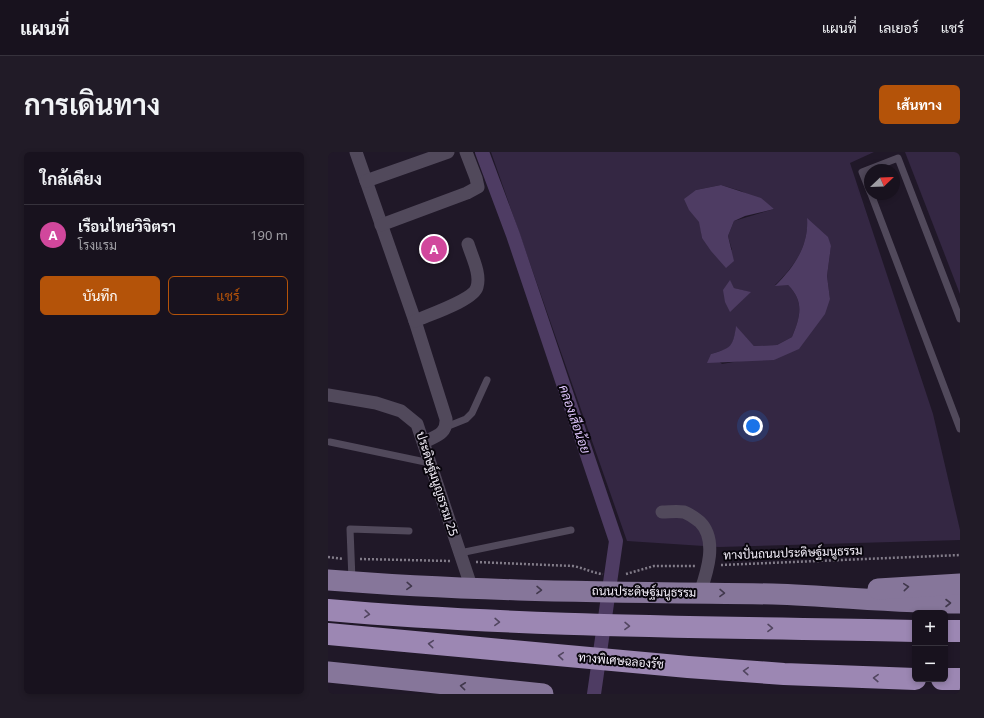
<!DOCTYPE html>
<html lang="th">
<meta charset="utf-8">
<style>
:root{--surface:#18121e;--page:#211b27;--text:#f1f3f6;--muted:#9f9ea4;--line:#36323c;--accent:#b45309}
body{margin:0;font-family:"Noto Sans",Sarabun,sans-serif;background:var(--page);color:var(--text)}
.controls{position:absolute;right:12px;bottom:12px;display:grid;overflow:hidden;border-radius:6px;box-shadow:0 2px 6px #0003}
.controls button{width:36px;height:36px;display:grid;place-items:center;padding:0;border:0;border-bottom:1px solid var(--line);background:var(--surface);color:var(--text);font:20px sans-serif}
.compass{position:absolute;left:536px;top:12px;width:36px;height:36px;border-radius:50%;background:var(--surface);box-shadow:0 2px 6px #0003;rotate:67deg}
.you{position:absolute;left:425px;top:274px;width:14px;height:14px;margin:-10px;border:3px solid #fff;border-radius:50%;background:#1a73e8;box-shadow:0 0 0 6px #1a73e833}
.badge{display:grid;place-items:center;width:26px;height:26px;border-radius:50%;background:var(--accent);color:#fff;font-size:13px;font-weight:700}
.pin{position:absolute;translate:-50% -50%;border:2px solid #fff;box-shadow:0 1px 4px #0006}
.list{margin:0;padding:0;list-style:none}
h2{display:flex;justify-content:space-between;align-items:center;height:52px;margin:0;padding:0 16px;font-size:17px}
h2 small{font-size:13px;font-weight:400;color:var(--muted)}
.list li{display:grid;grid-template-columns:26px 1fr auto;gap:12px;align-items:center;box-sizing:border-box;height:60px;padding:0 16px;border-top:1px solid var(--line)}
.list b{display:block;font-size:15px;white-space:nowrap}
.list p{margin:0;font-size:13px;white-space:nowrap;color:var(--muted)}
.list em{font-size:13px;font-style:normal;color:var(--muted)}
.actions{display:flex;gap:8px;padding:12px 16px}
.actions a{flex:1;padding:9px 0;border:1px solid var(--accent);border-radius:6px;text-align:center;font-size:14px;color:var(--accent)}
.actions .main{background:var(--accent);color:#fff}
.map{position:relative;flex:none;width:632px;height:542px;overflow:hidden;border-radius:6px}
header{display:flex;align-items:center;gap:24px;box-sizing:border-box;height:56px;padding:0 20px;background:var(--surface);border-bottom:1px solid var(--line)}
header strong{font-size:19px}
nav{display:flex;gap:22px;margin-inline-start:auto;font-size:14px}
.intro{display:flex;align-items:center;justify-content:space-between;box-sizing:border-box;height:96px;padding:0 24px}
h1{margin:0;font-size:28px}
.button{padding:10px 18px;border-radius:6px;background:var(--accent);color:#fff;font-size:14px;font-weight:700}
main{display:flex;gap:24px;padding:0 24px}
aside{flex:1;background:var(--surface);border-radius:6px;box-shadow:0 2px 6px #0003}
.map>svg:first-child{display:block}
</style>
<header>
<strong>แผนที่</strong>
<nav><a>แผนที่</a><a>เลเยอร์</a><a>แชร์</a></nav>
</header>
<div class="intro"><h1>การเดินทาง</h1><a class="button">เส้นทาง</a></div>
<main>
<aside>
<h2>ใกล้เคียง<small></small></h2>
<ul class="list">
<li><span class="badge" style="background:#d1479c">A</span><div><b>เรือนไทยวิจิตรา</b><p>โรงแรม</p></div><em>190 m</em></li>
</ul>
<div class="actions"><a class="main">บันทึก</a><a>แชร์</a></div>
</aside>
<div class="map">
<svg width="632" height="542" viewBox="0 0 632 542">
<rect width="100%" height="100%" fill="#201828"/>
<g fill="#342743" fill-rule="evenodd">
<path d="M163,0H546L522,11L605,262L632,378V388L391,395L299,389ZM393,33L413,39L446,57L406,69L400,84L404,98L374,86L368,38ZM479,67L503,94L499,124L502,147L446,208H417L394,212L383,202C403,196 405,196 408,175L426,194L449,193L464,185C472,165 477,150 460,133H447C466,115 481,94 479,67ZM402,129L406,136L422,140L402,159Z"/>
<path d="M577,0H632V142Z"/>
</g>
<g fill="#4e3c63">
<path d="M393,33L433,46L446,57L417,64L406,69L400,84L406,109L398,116L383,99L374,86L371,70L361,58L356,47L368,38Z"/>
<path d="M479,66L500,85L503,94L499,124L502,147L497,162L471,197L446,208L379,211L383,202C403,196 405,195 408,174L426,194L449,193L464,185C472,165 477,150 460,133L447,134C466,115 481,94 479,66Z"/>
<path d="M402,128L406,136L423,140L402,160L397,150L395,138Z"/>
</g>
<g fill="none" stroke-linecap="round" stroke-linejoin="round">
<path stroke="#4e3c63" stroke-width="14" d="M154,0L185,83L288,389L266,542"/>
<g stroke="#827c89" stroke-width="2.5" stroke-dasharray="2 2" stroke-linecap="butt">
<path d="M0,405L15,407"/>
<path d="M32,407L123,409"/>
<path d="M148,410L245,414C256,416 264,421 275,422"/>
<path d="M393,413L632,403"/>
<path d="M298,422L326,414H368"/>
</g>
<g stroke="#51495b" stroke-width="7">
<path d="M542,40L534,20L570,6L632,167"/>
<path d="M543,42L632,277"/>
<path d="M118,275L138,267L144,261L159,228"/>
<path d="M2,290L102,311"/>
<path d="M132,401L243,378"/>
<path d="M24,428L22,377L81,379"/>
</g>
<g stroke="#51495b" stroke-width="13">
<path d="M28,0L87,169L118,267C119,282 108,284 96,290"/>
<path d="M38,29L120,0"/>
<path d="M53,73L139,41L150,35L148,26L138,0"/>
<path d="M87,169C100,163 146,148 149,135C153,122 144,105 140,92"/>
<path d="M0,243L48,251L73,259L89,272L144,437"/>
<path d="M334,360C341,360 349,359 356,360C362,362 367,366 372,370C390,388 379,420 372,441"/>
</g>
<g stroke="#86769a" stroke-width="21">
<path d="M0,428C148,440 296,440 445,442C507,444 569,451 632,451"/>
<path d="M550,437L632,432"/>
<path d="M0,520L215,542"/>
</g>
<g stroke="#9c87b3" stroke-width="22">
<path d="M0,458C195,475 391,475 587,479"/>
<path d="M617,479H632"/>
<path d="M0,482L360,515L456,522L587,527"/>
<path d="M614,527H632"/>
</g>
</g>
<defs><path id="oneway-chevron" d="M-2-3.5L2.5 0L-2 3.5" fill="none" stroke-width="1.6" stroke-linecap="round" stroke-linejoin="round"/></defs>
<g stroke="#41384c">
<use href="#oneway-chevron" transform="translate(81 434) rotate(3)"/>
<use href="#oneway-chevron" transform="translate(578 435) rotate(-5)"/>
<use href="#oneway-chevron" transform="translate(211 438) rotate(1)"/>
<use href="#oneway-chevron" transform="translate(394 441) rotate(1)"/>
<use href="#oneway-chevron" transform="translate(620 451)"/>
<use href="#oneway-chevron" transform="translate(135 534) rotate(-174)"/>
</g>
<g stroke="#524660">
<use href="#oneway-chevron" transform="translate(39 462) rotate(5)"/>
<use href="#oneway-chevron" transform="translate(169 470) rotate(2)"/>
<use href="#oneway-chevron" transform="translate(299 474) rotate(1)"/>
<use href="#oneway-chevron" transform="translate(442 476) rotate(1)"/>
<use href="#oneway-chevron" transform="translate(103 492) rotate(-175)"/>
<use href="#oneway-chevron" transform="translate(233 504) rotate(-175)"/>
<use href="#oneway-chevron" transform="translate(418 519) rotate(-176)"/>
<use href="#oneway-chevron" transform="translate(548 526) rotate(-178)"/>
</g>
<g text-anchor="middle" stroke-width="4" stroke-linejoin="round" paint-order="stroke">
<g font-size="12" fill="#f7f2fd" stroke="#08050c">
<text transform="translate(109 332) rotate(72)" y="4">ประดิษฐ์มนูญธรรม 25</text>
<text transform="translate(465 401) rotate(-2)" y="4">ทางปั่นถนนประดิษฐ์มนูธรรม</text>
<text transform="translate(316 440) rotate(1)" y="4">ถนนประดิษฐ์มนูธรรม</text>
<text transform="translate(293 509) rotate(5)" y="4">ทางพิเศษฉลองรัช</text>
</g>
<g font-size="13" font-style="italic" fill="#d9c0f6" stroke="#08050c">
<text transform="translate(247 267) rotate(71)" y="5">คลองเสือน้อย</text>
</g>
</g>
</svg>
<div class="controls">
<button>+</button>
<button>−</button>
</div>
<svg class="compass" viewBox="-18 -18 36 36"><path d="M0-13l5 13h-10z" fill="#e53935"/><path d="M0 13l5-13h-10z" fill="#9f9ea4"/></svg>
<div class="you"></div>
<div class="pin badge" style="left:106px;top:97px;background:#d1479c">A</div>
</div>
</main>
